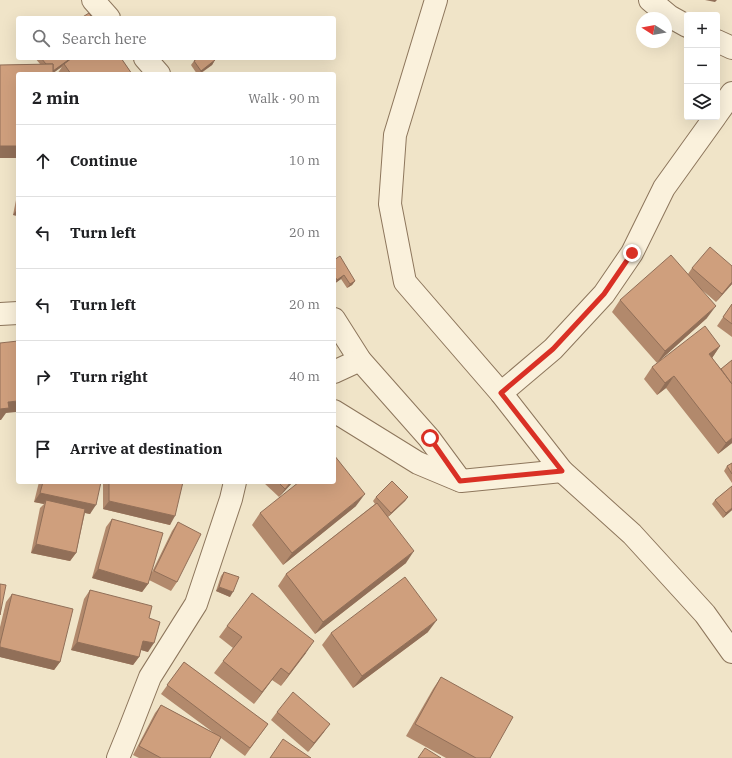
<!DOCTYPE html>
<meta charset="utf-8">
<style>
:root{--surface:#fff;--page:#f2f2f2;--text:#202124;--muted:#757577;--line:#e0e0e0}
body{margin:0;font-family:"IBM Plex Serif",serif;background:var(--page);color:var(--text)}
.controls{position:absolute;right:12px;top:12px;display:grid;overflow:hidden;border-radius:4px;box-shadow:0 4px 16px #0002}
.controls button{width:36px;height:36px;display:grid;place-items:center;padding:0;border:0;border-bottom:1px solid var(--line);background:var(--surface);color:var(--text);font:20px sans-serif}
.compass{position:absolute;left:636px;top:12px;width:36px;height:36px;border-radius:50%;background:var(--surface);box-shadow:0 4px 16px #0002;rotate:281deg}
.stop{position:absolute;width:12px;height:12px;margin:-9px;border:3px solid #d93025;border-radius:50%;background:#fff}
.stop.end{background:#d93025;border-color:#fff;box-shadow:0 1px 4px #0008}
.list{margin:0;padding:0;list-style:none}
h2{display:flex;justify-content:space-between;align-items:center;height:52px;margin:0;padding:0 16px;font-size:17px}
h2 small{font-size:13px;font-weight:400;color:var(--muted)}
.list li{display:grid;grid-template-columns:26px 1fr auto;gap:12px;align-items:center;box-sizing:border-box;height:72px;padding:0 16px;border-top:1px solid var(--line)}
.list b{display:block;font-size:15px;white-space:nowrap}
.list em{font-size:13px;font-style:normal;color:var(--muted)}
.icon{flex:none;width:22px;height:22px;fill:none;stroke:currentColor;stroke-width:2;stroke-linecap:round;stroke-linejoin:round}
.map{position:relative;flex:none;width:732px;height:758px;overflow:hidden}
.search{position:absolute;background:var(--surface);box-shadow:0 4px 16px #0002;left:16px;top:16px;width:320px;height:44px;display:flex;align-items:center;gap:10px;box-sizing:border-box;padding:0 14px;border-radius:4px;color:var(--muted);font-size:15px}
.panel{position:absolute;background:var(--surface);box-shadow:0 4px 16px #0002;left:16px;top:72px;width:320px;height:412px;border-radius:4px}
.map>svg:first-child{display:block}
</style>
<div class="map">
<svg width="732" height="758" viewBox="0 0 732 758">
<rect width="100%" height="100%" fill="#f0e4c8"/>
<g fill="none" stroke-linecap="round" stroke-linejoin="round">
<g stroke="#8d765c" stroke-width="24">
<g id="street">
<path d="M93,0L109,18"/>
<path d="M436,0L395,135L390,204L405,282L501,393L562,471L632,534L705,614L732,652"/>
<path d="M650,0L669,16L687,26"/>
<path d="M717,41L732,48"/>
<path d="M145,58L159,74"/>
<path d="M717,114L732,93"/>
<path d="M0,314L18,313"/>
<path d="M334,319L360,360L429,438L460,480"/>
<path d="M334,372L360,360"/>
<path d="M501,393L553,349L604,294L632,253L664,188L715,117"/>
<path d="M334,411L418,463L461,481L562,471"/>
<path d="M118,758L129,731L150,677L196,604L231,499L235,482"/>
</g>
</g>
<use href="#street" stroke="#faf1dc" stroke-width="22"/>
</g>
<g fill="#b2896c">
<path d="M35,58H121L132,74H57L62,67L53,73L18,158H0V65L40,64Z"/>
<path d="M215,60L212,65L200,74H197L191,65L194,61Z"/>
<path d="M18,190V216L13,215Z"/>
<path d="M334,260L355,281L352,285L347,288L341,279L334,284Z"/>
<path d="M692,268L732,284L716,302L701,289L707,318L657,363L612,312L620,300L688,274Z"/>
<path d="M732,304V337L717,326Z"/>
<path d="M720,346L712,358L721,369L732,360V443L718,454L666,388L657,395L644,379L652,367Z"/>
<path d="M732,463V483L724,471L727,466Z"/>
<path d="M39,482H101L90,514L85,513L76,553L70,561L31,553L40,508L44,504L34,502Z"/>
<path d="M103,482H183L170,525L103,509Z"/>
<path d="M263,482H293L279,497Z"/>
<path d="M732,486V510L723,518L712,504L715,500Z"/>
<path d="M376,497H408L405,501L388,517L406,563L315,634L278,586L286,574L375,504L373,501Z"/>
<path d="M356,506L283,565L252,525L260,513Z"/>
<path d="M112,519L152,572L172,531L178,522L177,582L171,591L149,580L148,584L142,592L92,578L106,527Z"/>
<path d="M224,572L230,597L216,591L221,576Z"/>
<path d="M90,590L149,618L148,652L141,650L139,657L133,665L71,650L84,599Z"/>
<path d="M12,594L60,662L54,670L0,657V627L6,602Z"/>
<path d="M227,626L306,653L281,686L272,680L254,704L214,673L233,648L219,637Z"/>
<path d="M428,632L353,688L322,645L331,633Z"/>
<path d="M184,662L268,724L245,756L221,738L210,758H139L133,755L155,713L161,705L214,733L161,694Z"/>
<path d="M441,677L490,758H446L406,736L433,689Z"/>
<path d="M277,712L324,732L308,752L271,720Z"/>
</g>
<g fill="#916f58">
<path d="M705,0H717L715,2Z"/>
<path d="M71,58L68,63L64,64L62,66L52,74L51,72Z"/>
<path d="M215,60L212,65L199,74L201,71Z"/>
<rect x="0" y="146" width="18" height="12"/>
<path d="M18,208V216L13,215Z"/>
<path d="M344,275L341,279L334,284L337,280Z"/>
<path d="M355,281L352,285L347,288L350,284Z"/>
<path d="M732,282V284L716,302L722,294Z"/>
<path d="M716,306L707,318L657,363L665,351Z"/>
<path d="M720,346L712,358L709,354Z"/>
<path d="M674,376L666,388L657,395L665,383Z"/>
<path d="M18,401V409L16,412L6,413L1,420H0V409L8,402Z"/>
<path d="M732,438V443L718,454L726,443Z"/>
<path d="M291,482H293L279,497L285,489Z"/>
<path d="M40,493L96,505L90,514L45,504L46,500L44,504L34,502Z"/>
<path d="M365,494L356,506L283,565L292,553Z"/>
<path d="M408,497L405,501L388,517L391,513Z"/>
<path d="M109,501L175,516L170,525L103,509Z"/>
<path d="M732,508V510L723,518L726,513Z"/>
<path d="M36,544L76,553L70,561L31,553Z"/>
<path d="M414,551L406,563L315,634L323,622Z"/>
<path d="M98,569L148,584L142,592L92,578Z"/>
<path d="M219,587L233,592L230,597L216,591Z"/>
<path d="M437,620L428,632L353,688L362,676Z"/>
<path d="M143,641L154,643L148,652L138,649Z"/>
<path d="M314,641L306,653L281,686L289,674Z"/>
<path d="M77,642L139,657L133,665L71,650Z"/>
<path d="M0,647L60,662L54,670L0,657Z"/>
<path d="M281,668L254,704L262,692Z"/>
<path d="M330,724L324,732L308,752L314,743Z"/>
</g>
<g fill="#cf9f7d" stroke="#916f58">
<path d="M89,13L92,18H81Z"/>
<path d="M41,58H71L53,71V64H46Z"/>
<path d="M72,58H121L132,74H71L64,64Z"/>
<path d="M198,58H213L215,60L201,71L194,61Z"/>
<path d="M53,64V74H18V146H0V65Z"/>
<path d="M710,247L732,266V282L722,294L692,268Z"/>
<path d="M671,255L716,306L665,351L620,300Z"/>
<path d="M340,256L355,281L350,284L344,275L337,280L334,275V260Z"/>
<path d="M732,304V324L723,317Z"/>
<path d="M705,326L720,346L709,354L732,384V438L726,443L674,376L665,383L652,367Z"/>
<path d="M18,341V401L8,402L9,408L0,409V343Z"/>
<path d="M732,360V384L721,369Z"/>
<path d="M334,455L365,494L292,553L260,513L299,482H334Z"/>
<path d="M732,463V474L727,466Z"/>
<path d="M392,481L408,497L391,513L376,497Z"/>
<path d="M43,482H101L96,505L40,493Z"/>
<path d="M109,482H183L175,516L109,501Z"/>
<path d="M278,482H291L285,489Z"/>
<path d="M732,486V508L726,513L715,500Z"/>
<path d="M46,500L85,509L76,553L36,544Z"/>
<path d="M377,503L414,551L323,622L286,574Z"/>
<path d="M112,519L163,533L148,584L98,569Z"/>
<path d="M178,522L201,534L177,582L154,571Z"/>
<path d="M224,572L239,577L233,592L219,587Z"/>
<path d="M405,577L437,620L362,676L331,633Z"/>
<path d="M0,584L6,585L0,615Z"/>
<path d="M90,590L152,606L149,618L160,622L154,643L143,641L139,657L77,642Z"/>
<path d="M252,593L314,641L289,674L281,668L262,692L223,661L242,637L227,626Z"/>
<path d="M12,594L73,609L60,662L0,647V644Z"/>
<path d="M184,662L268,724L250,748L167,685Z"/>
<path d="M441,677L513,717L490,758H476L415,724Z"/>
<path d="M293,692L330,724L314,743L277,712Z"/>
<path d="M161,705L221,737L210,758H161L139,746Z"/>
<path d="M283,739L311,758H270Z"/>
<path d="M425,748L441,758H418Z"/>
</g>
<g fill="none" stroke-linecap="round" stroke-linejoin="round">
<path stroke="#d93025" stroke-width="5" d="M430,438L460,481L562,471L501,393L553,349L604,294L632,253"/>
</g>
</svg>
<div class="controls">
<button>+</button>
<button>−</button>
<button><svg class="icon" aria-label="layers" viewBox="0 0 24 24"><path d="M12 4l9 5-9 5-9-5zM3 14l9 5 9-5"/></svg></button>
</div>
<svg class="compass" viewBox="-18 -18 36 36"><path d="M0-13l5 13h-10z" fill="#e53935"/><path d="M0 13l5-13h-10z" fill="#757577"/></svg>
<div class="stop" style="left:430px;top:438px"></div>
<div class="stop end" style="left:632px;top:253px"></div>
<div class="search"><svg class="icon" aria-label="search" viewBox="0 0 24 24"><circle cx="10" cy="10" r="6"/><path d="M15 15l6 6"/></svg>Search here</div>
<section class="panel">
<h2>2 min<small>Walk · 90 m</small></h2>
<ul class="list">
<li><svg class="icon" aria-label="ahead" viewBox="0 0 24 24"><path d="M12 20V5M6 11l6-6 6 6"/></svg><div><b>Continue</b></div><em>10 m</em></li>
<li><svg class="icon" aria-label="left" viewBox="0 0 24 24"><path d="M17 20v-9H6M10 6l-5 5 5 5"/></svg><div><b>Turn left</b></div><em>20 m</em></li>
<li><svg class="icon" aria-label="left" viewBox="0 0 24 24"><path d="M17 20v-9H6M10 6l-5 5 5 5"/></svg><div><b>Turn left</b></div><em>20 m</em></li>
<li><svg class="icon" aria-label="right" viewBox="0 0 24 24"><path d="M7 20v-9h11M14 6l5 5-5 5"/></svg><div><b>Turn right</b></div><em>40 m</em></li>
<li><svg class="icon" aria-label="arrive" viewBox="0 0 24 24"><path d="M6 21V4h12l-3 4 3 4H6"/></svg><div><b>Arrive at destination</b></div></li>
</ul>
</section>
</div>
